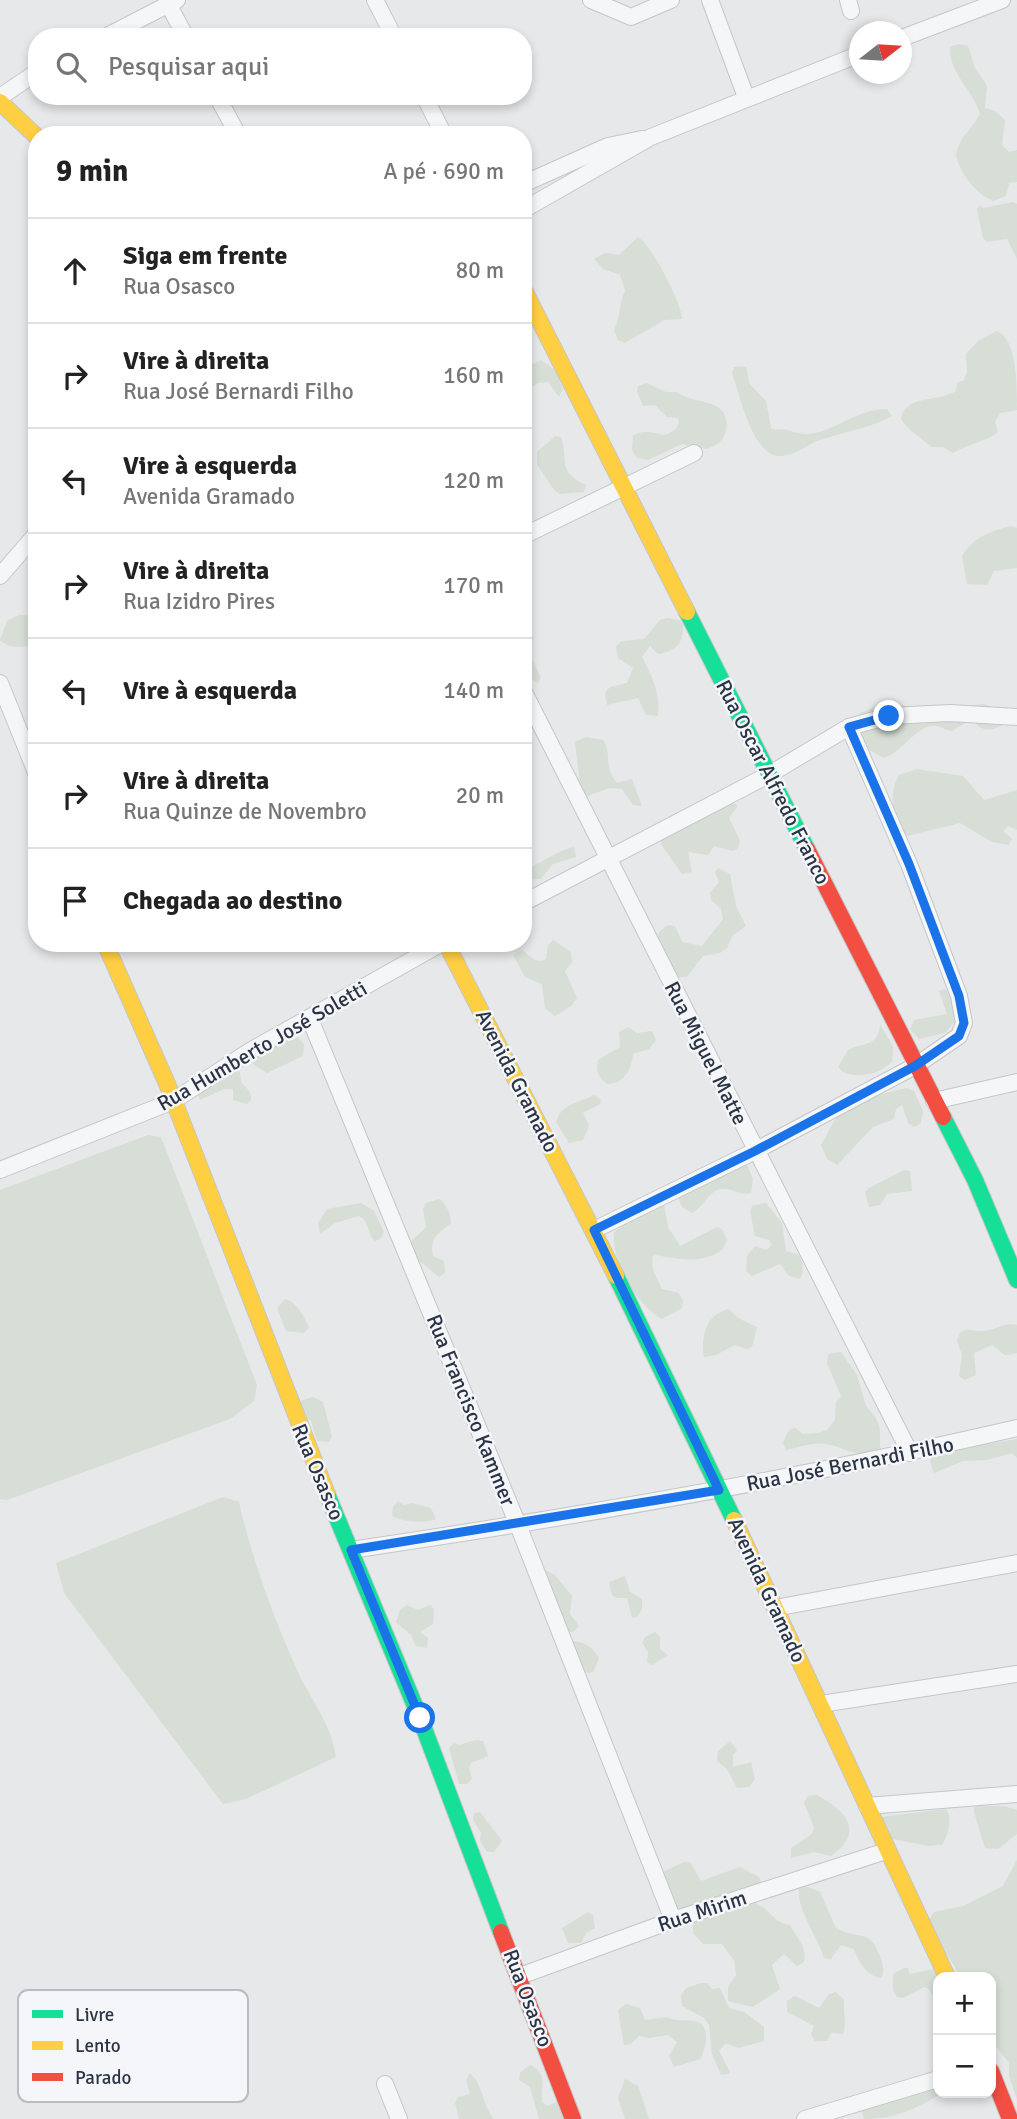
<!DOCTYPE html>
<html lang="pt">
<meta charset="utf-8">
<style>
:root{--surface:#fff;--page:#f6f6f6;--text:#222;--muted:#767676;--line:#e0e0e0}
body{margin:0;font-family:Signika,sans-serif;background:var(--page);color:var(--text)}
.controls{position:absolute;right:21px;bottom:21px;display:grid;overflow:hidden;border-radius:14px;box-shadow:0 4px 10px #0003}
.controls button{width:63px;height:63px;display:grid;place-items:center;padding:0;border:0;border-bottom:2px solid var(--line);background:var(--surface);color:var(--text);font:35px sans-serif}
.compass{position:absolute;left:849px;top:21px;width:63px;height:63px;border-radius:50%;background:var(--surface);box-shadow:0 4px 10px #0003;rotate:73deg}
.stop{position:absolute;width:21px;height:21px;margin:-16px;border:5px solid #1a73e8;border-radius:50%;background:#fff}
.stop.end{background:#1a73e8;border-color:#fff;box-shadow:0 2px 7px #0008}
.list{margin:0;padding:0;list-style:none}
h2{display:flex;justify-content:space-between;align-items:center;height:91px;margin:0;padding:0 28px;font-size:30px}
h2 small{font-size:23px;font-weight:400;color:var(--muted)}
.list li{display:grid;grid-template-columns:46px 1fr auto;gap:21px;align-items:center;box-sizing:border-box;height:105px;padding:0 28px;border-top:2px solid var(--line)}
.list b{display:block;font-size:26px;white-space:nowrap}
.list p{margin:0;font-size:23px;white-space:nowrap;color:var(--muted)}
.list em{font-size:23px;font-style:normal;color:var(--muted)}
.icon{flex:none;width:38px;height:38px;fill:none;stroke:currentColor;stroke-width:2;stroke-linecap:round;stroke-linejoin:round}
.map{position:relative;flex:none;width:1017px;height:2119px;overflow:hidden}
.search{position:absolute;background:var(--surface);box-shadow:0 4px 10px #0003;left:28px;top:28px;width:504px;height:77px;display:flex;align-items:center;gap:18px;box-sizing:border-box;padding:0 24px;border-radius:28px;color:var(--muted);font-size:26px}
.panel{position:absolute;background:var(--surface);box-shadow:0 4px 10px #0003;left:28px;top:126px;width:504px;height:826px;border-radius:28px}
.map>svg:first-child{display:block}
</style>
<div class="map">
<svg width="1017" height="2119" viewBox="0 0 1017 2119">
<rect width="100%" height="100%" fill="#e6e8ea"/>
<g fill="#d6ded6">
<path d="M959,44L968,46L975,68L987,86L985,108L995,111L1005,120L1002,145L1009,152L1017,150V182L1009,183L1006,196L993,201C975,193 961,174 956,156C959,136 971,131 980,114C974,91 948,72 950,47Z"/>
<path d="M1013,202L1017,204V259L1007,239L987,242L983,238L977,209L980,205L983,208Z"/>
<path d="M638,237C651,245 682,303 682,319L664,320L625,343L618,340L614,330C621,317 618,305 625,291L620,275L603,269L594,259L605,253L619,255Z"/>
<path d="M996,331C1017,337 1017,385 1017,410L1000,413L995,422L998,432C990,440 966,445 953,453L943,447H932C922,439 907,429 901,419C905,394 937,403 956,391L957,383L964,380L967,372L966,354L978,341Z"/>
<path d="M541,360L555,370L563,389L559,397L548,382L538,383L523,393V369Z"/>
<path d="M742,366L747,368L749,383L766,401L771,428L775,430C788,427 795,435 808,434C835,432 858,408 887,409L892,416C870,428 844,432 820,440C806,445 797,455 781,456C752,457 740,394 732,373L734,367Z"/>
<path d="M646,383L666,392H677C694,406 732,396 726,431C724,441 715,446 707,449L682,444L648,460L637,458L632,450L633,436C653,423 664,447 679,424L678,418L667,417L655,405L643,406L637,392L638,386Z"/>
<path d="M555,436L561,437C569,462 556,471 586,485L584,492L560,494L555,491L537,465V452Z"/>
<path d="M1010,526L1017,528V568L994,571L987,585L967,584L962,556C974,537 989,532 1010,526Z"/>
<path d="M19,615H37V644C25,647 9,650 0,640L7,621Z"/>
<path d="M668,618L679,620L683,625C684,644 675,651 658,654L650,646L642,657C652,676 661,694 658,716L646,715L638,698L607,705L605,693L610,687L627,683L633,668L618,658L616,646L622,641L644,639L660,620Z"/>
<path d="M523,630L533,637L530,655L541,678L538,683L523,675Z"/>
<path d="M883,704L934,709L984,704L1000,710L1004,716L1003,725C991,731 983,732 974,722H967L952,731C947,730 941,727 936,726C918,723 903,752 884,758L865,748L855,721L860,713Z"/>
<path d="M586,737L603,740C613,755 602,764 617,783L632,779L642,806L633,805L622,789L610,788L587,796L581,791L575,742Z"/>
<path d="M917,769L963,776L984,800L1017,790V830L1008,826L1003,831L1012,839L1009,845L992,842L960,823L907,836C894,818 887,796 899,775Z"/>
<path d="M725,802L738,805L729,818L740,841L737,849L732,851L714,846L708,855L688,852L692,872L682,874L661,844L662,837L673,830L680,831L685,825Z"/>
<path d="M574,847L576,857L553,864L541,879H523V870C542,864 554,851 574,847Z"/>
<path d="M718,868L730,874L736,906L746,926L732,936L727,948L720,953L703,956L687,977H676L658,938L659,932L668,925L675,926L682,942L702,946L723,919L721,909L711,900L710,893L719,882L715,872Z"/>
<path d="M553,940L571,952L572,962L565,971L577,998L571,1006L555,1016L545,1008L542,984L525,977L513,955L522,950C530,955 535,965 546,959L548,945Z"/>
<path d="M944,989L951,993L956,1020L945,1033L919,1039L910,1029L914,1020L947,1014L939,991Z"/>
<path d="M880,1025L893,1046L892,1062C879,1074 859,1079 843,1072L838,1067L848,1050C864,1042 878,1047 880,1025Z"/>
<path d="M628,1027L637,1033L652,1031L656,1040L649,1049L633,1054C631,1069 625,1084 607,1084C598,1077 596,1071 598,1060L620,1047L619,1032Z"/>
<path d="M293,1038H298L304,1044L303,1056L267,1073L253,1064L252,1055Z"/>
<path d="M235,1068L240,1072L241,1082L250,1092L251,1100L247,1104L233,1100V1089H224L200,1100L198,1094Z"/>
<path d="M906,1088L914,1091L923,1111L921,1123L914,1127L908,1123L902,1105L896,1109L894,1119L873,1127L837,1165L827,1159L821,1145C828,1135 832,1120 842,1112C859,1098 886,1093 906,1088Z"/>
<path d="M594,1095L601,1100L600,1104L583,1113L589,1126L583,1140L569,1143L556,1122C562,1103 577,1104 594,1095Z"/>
<path d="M148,1135L161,1137L257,1385L254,1401L230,1419L7,1500L0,1499V1190Z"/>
<path d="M746,1163L753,1179L751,1193C739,1196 734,1188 723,1189C709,1189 705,1206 692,1213L682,1207L677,1195Z"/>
<path d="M904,1170L910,1171L912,1191L887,1194L880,1205L869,1207L865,1192L869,1188Z"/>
<path d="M439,1199C446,1203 451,1214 451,1223C439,1233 429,1237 433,1256L444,1261L445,1273L439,1277L415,1257L408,1245L426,1227L423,1209L426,1203Z"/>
<path d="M361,1203L374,1211L384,1232L381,1238L375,1241C367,1235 370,1221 359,1216L335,1223L320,1234L318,1223L327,1209Z"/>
<path d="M766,1203L782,1223L786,1251L799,1255C804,1264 804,1271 800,1279L789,1276L780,1264L752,1276L746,1271L747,1256L755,1246L766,1250L772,1245L769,1240L755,1236L750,1211L752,1206Z"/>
<path d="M664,1204L668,1227L680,1246L717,1227L722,1229L727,1240L723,1249C702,1265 679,1259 655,1255L652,1257L653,1270L662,1289L679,1293L683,1301L682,1308L662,1319C636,1304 612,1263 614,1233C624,1223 651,1207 664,1204Z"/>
<path d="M285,1299C296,1301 305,1318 309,1328L303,1333L286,1331L277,1308Z"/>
<path d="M729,1309L738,1318L757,1327L752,1347L746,1349L735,1345L716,1355L704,1357C701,1336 705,1315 729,1309Z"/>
<path d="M1010,1324L1017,1325V1353L1005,1355L992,1345L974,1353L976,1375L965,1380L959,1376L962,1355L957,1341C961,1326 968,1330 980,1331C989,1332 1001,1325 1010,1324Z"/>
<path d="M841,1352L857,1375L866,1406L876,1418L880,1429V1448C859,1462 847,1447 826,1444C812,1442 800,1447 786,1450L783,1443L789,1430L795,1428L803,1434L818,1433L827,1430L835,1420L836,1402L841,1396L827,1363L828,1354Z"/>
<path d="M313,1397L323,1402L332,1437L329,1442L317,1441L311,1421L303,1417L300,1401Z"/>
<path d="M1017,1439V1458L1012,1453L987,1460L963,1461L934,1473L930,1461L933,1453Z"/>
<path d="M223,1497L239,1502C252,1560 273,1616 297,1670C310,1699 332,1725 336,1757L246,1799L223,1804L64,1593L56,1563Z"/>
<path d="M398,1501L404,1505L412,1503L431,1508L436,1519C423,1524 405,1522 392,1516L393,1507Z"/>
<path d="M547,1571L555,1575L572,1596L570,1614L579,1626L573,1632H566L543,1573Z"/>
<path d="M625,1576L630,1592L642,1599V1609L637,1617L632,1618L627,1598H617L612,1595L609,1582Z"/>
<path d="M407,1605L418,1610L430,1605L434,1609L433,1624L420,1632L428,1638L427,1648L416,1646L411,1635L396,1622L400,1610Z"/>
<path d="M655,1632L660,1637V1649L668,1655L652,1665L647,1662L648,1652L642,1643L645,1637Z"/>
<path d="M571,1641C583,1641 595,1648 599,1659L593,1672L587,1673L573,1662Z"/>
<path d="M476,1740L483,1741L488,1756L471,1763L469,1768L472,1779L467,1784H459L449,1748L454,1743L459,1745Z"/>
<path d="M730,1741L737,1750L733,1755V1767L751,1762L755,1779L749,1787L737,1788L727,1769L717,1761L718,1751Z"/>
<path d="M817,1795C846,1811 866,1832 831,1856L814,1852L791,1858V1848L812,1834L814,1827L804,1803L808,1796Z"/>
<path d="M979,1806H1004L1017,1810V1834L998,1849L985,1848L974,1812V1807Z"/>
<path d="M946,1809C953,1819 948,1835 942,1845L928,1846L888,1838L881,1817Z"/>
<path d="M480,1812L502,1841L494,1852H487L480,1841L481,1833L473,1820L474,1813Z"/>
<path d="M1017,1860V2099L1009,2076V2063L991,2040V1977H959C956,1962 935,1941 925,1927L934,1912L963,1906L1003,1886Z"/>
<path d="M684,1862H690L701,1881L740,1867L759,1877L762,1885L678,1910L670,1908L656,1875Z"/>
<path d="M808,1887L820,1892L836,1928C858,1941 869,1927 880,1956C883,1965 885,1970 881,1978C866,1976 858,1961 854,1949L841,1945L831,1959L824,1958C819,1939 796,1909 799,1888Z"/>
<path d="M749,1901C771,1906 770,1922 790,1925C797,1940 807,1944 804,1962L797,1966L784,1954L772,1965L780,1989L753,2007L728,2001V1986L736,1975L734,1960L722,1944H703L693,1933V1919Z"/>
<path d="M588,1912L593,1915L595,1928L586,1933L581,1943H568L562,1928Z"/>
<path d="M904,1968H908L909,1974L934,1969L938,1977V2007L929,1989L924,1987L903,1998L897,1997L893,1990V1974Z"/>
<path d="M701,1983H707L712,1989L720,1988L729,2008L744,2012L764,2027V2041L738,2048L726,2043L719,2051L730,2072L728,2074L721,2075L712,2054L709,2025L704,2018L682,2006L681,1995L686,1988Z"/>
<path d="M836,1992L844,2000C843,2012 847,2022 843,2034L831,2033L827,2041H815L811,2034L814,2026L787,2012V2001L795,1996L819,2008L829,1994Z"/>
<path d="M626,2004L640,2008L645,2020L666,2017C677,2022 683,2019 694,2021C712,2023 706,2049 700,2059L674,2067L669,2056L677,2042L668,2035L649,2038L639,2036L631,2044L624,2045L618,2010Z"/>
<path d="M530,2065C549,2075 540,2084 542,2102L547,2106L560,2101L572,2119H539L530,2087L519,2080L520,2073Z"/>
<path d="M470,2073C484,2086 482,2105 494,2119H459L455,2103L458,2097L470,2094L466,2080Z"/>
<path d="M625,2079L638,2086L649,2119H625L618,2098Z"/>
<path d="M938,2085V2093H942C916,2109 895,2119 864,2119L861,2108Z"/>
</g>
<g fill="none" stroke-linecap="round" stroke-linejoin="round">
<g stroke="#c4c6c8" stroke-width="18">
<g id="street">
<path d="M375,0L394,37"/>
<path d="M591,0L631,17L671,0"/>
<path d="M710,0L746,97"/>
<path d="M848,0L851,11"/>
<path d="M168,4L186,37"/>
<path d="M105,37L177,0"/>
<path d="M902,38L1002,0"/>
<path d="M217,96L238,135"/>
<path d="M424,96L444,135"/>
<path d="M0,97L37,72"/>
<path d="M523,184L608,146L642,139"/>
<path d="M523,210L651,137L860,54"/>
<path d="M523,536L694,453"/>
<path d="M0,576L37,533"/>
<path d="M0,683L37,775"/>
<path d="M523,690L910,1453"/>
<path d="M523,903L770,774L849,727L889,716L950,713L1017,717"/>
<path d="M310,1019L518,1525L673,1920"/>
<path d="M934,1101L1017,1082"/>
<path d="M0,1170L173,1101L250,1051L442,943"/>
<path d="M594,1230L755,1151L915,1066L959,1036L964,1023L959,996L909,864L849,727"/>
<path d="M351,1550C574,1517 797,1479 1017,1428"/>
<path d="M775,1608L1017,1563"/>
<path d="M821,1704L1017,1674"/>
<path d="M867,1806L1017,1794"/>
<path d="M520,1976L673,1920L886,1851"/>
<path d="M385,2084L399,2119"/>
<path d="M805,2119L938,2079"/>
</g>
</g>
<g stroke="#c4c6c8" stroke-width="18">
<g id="fast">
<path d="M687,612L807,849"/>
<path d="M943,1117L975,1180L1017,1280"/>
<path d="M616,1276L734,1520"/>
<path d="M327,1494L420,1718L501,1932"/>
</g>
</g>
<g stroke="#c4c6c8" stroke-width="18">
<g id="slow">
<path d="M0,102L37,137"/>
<path d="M523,288L687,612"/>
<path d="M105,943L168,1086L327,1494"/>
<path d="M446,943L616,1276"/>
<path d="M734,1520L947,1977"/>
</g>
</g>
<g stroke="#c4c6c8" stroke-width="18">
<g id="jam">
<path d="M807,849L943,1117"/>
<path d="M501,1932L573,2119"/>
<path d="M991,2071L1010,2119"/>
</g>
</g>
<use href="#street" stroke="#f5f6f7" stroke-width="16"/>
<use href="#fast" stroke="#16e098" stroke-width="16"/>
<use href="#slow" stroke="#ffcf43" stroke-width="16"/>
<use href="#jam" stroke="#f24e42" stroke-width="16"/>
</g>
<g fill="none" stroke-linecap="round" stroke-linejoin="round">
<path stroke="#1a73e8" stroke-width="9" d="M420,1718L351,1550L719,1490L594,1230L755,1151L915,1066L959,1036L964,1023L959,996L909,864L849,727L889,716"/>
</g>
<g text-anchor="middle" stroke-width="5" stroke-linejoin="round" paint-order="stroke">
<g font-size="21" fill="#2b3445" stroke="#f4f6f9">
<text transform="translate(773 782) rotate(63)" y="7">Rua Oscar Alfredo Franco</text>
<text transform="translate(262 1046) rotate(-30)" y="7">Rua Humberto José Soletti</text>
<text transform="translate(706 1053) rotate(63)" y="7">Rua Miguel Matte</text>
<text transform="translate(517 1081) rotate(63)" y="7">Avenida Gramado</text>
<text transform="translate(471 1410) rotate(68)" y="7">Rua Francisco Kammer</text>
<text transform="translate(850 1464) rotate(-11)" y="7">Rua José Bernardi Filho</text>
<text transform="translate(318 1472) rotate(67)" y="7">Rua Osasco</text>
<text transform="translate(767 1590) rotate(65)" y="7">Avenida Gramado</text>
<text transform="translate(702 1911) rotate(-18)" y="7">Rua Mirim</text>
<text transform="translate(528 1998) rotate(69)" y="7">Rua Osasco</text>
</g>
</g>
<rect x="18" y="1990" width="230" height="112" rx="10" fill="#f4f6f9" stroke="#b8bcc3" stroke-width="2"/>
<rect x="32" y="2010" width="31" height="8" fill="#16e098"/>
<rect x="32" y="2041" width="31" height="9" fill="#ffcf43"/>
<rect x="32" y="2073" width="31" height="8" fill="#f24e42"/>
<g font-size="19" fill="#2b3445">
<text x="75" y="2021">Livre</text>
<text x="75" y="2052">Lento</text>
<text x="75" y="2084">Parado</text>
</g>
</svg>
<div class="controls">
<button>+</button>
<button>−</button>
</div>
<svg class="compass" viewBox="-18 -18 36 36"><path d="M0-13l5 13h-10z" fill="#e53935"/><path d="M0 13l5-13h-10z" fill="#767676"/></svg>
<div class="stop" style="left:420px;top:1718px"></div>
<div class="stop end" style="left:889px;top:716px"></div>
<div class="search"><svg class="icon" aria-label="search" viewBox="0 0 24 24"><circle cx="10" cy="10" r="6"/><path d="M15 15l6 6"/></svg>Pesquisar aqui</div>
<section class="panel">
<h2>9 min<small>A pé · 690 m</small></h2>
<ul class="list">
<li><svg class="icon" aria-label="ahead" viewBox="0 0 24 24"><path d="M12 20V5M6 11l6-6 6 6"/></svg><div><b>Siga em frente</b><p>Rua Osasco</p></div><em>80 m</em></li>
<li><svg class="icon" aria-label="right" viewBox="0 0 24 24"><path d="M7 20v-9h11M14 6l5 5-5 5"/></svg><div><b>Vire à direita</b><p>Rua José Bernardi Filho</p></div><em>160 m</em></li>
<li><svg class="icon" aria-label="left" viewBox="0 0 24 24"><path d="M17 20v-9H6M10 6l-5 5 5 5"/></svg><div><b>Vire à esquerda</b><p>Avenida Gramado</p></div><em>120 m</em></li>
<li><svg class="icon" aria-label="right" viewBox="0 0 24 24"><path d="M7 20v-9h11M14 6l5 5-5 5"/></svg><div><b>Vire à direita</b><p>Rua Izidro Pires</p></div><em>170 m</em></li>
<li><svg class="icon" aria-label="left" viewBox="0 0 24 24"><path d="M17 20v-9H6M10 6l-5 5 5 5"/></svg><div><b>Vire à esquerda</b></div><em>140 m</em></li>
<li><svg class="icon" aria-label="right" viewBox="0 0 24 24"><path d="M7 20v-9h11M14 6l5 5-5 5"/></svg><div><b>Vire à direita</b><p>Rua Quinze de Novembro</p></div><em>20 m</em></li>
<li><svg class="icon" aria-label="arrive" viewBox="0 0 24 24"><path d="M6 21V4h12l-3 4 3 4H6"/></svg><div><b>Chegada ao destino</b></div></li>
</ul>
</section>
</div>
